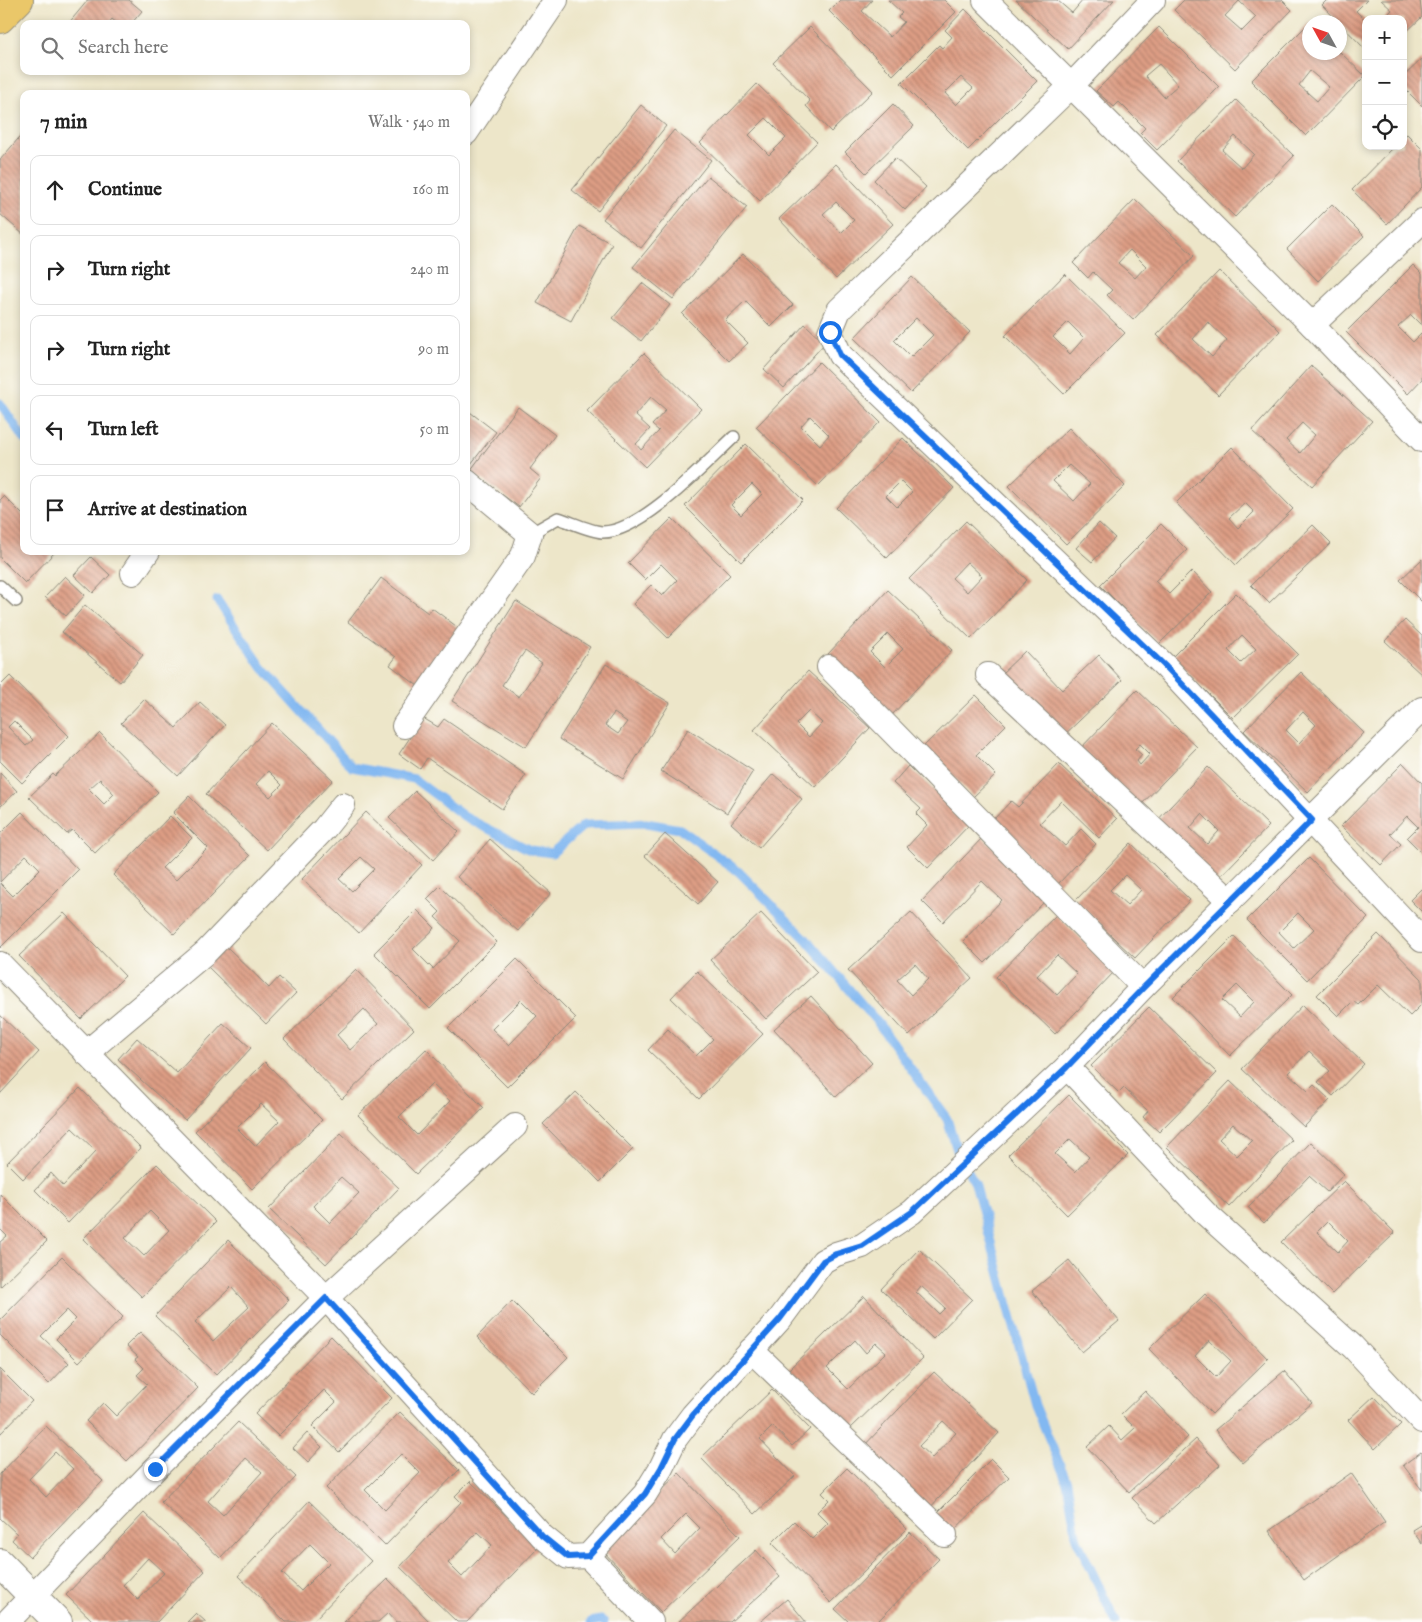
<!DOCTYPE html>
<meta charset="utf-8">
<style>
:root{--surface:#fff;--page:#f2f2f2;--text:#222;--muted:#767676;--line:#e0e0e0}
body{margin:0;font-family:"IM FELL English",serif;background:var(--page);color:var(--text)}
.controls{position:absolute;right:15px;top:15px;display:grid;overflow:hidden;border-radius:10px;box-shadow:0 2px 8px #0003}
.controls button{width:45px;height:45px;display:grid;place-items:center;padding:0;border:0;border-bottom:1px solid var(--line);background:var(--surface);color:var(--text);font:25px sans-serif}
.compass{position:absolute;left:1302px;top:15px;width:45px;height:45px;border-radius:50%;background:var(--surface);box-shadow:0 2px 8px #0003;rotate:310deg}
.stop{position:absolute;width:15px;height:15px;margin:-11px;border:4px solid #1a73e8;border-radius:50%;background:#fff}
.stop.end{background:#1a73e8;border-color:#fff;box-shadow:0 1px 5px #0008}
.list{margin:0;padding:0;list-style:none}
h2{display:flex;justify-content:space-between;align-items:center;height:65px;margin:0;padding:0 20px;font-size:21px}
h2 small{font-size:16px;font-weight:400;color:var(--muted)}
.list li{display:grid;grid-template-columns:32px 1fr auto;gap:15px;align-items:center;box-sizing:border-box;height:70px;margin:0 10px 10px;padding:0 10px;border:1px solid var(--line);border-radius:10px}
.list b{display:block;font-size:19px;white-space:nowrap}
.list em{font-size:16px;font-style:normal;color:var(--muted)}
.icon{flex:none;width:28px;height:28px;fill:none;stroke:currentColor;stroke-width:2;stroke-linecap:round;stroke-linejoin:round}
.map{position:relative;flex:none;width:1422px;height:1622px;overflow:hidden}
.search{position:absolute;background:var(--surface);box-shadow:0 2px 8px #0003;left:20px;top:20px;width:450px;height:55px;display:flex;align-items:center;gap:12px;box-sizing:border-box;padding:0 18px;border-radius:10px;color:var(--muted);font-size:19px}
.panel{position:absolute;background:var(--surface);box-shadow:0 2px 8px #0003;left:20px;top:90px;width:450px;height:465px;border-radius:10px}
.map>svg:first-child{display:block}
</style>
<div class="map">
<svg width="1422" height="1622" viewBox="0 0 1422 1622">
<defs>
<pattern id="building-back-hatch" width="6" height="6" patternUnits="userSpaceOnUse" patternTransform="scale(1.25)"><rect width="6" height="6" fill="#dd9d84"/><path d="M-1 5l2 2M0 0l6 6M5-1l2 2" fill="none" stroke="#b3806c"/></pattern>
</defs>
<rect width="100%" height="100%" fill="#fdfcf7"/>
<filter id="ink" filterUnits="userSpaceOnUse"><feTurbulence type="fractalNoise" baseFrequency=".02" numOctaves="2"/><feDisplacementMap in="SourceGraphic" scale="10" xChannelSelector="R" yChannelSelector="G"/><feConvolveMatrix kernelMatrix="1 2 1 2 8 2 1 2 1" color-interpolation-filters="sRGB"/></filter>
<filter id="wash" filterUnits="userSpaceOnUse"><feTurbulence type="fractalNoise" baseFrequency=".0096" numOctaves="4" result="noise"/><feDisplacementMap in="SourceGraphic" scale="20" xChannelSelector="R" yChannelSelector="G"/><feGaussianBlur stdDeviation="1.12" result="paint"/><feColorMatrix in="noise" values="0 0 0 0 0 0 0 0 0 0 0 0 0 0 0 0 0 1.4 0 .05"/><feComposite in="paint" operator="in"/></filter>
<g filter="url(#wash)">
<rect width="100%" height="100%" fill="#ede6c9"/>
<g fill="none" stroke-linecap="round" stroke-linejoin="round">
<g stroke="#82b8f1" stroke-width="9">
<path d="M0,403L24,439"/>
<path d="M217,600L262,667L352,767L414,779L465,817L530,850L552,853L584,825L646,823L680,829L738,871L806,939L878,1023L947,1119L959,1156L975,1183L1035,1405L1067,1482L1077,1540L1116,1622"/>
<path d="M591,1622L601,1620L604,1622"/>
</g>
</g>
<g id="blocks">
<g fill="url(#building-back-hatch)" fill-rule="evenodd">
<path d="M88,0H129L142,11L131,24H118L112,19L108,24H68Z"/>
<path d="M840,0H872L862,11L890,37L904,22L898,17L902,13L888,0H944L956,12L893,75L829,11Z"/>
<path d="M1016,0H1057L1072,13L1083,0H1114L1068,49Z"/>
<path d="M1184,0H1282L1292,10L1235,69L1174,10ZM1239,1L1256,17L1242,31L1225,16Z"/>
<path d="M1327,0H1367L1356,11L1366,21V50L1322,5Z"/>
<path d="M1381,0H1420L1422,17L1403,35V19H1383L1392,10Z"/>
<path d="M965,9L1037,81L968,150L901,83L939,45L942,48L952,37L945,30ZM961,77L973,88L956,105L945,93Z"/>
<path d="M1310,22V52H1340L1365,76L1306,136L1251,81ZM1310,71L1329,87L1317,101L1299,85Z"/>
<path d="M810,27L873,91L831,132L806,106L810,101L773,63Z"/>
<path d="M1159,27L1219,87L1157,150L1140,133L1145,128L1119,102L1114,107L1096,91ZM1159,64L1178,85L1164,97L1145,76Z"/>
<path d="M1422,59V106L1403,87V77Z"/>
<path d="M757,84L817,142L760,201L700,143ZM766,118L786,138L769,155L749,135Z"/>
<path d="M1236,100L1294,156L1235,217L1177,161ZM1235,136L1254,154L1242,168L1222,150Z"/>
<path d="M893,104L914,126L866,173L845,152Z"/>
<path d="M641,105L666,126L598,211L572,190Z"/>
<path d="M674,130L711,160L641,248L603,219Z"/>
<path d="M24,132V235L0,214V160Z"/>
<path d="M1407,134L1422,149V187L1387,224L1352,190L1395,146H1403V137Z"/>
<path d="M895,158L926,187L905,210L874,180Z"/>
<path d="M836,164L893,224L836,279L779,219ZM836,202L854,220L841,233L823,214Z"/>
<path d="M708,176L747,207L673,299L633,267Z"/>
<path d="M1135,199L1194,256L1133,320L1107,295L1112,290L1093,272L1088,278L1073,263ZM1130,250L1146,266L1135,278L1118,263Z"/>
<path d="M1332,204L1364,236L1318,281L1287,249Z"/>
<path d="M579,226L612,244L571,321L537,303Z"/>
<path d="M743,254L793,305L771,327L745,301L725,320L748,343L729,361L682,314Z"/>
<path d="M1413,265L1422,274V326L1411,315L1398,327L1413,342L1422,333V379L1408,394L1346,332Z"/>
<path d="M1219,271L1280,331L1218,395L1157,335ZM1208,322L1227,340L1212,357L1193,339Z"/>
<path d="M1065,274L1125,333L1064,394L1005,336ZM1068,322L1084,338L1070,354L1053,337Z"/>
<path d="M912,277L970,332L911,393L854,338ZM916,318L933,335L911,357L894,340Z"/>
<path d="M642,283L670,305L641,341L613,318Z"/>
<path d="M805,324L825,343L784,388L764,369Z"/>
<path d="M644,353L701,409L645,467L587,411ZM651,397L666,410L652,425L659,431L641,450L636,444L650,429L635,415Z"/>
<path d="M819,362L880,422L818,486L756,427ZM810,416L829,435L820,445L801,426Z"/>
<path d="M1311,366L1372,421L1312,486L1252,431ZM1302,423L1315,435L1300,453L1286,440Z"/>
<path d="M518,407L555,435L530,469L541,478L519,507L470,471Z"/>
<path d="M466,409L496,432L467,469L466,468Z"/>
<path d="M1069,428L1125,486L1066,544L1009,486ZM1069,465L1090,484L1074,501L1053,481Z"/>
<path d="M903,438L954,488L887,558L836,508ZM901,481L912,492L897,507L886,496Z"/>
<path d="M746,444L803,500L741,562L685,506ZM752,484L762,494L741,515L731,505Z"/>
<path d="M1232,447L1293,509L1236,565L1176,503ZM1245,503L1254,512L1238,528L1229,518Z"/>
<path d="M4,496L24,516V551H56L25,583L0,558V500Z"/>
<path d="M672,518L730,575L668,638L633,604L651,585L662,596L677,580L661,564L645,580L628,563Z"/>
<path d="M966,521L1027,580L971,639L909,579ZM967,562L982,576L967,592L952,578Z"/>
<path d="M1099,523L1115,538L1092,562L1076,548Z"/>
<path d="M1161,524L1187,550L1155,581L1169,594L1192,571L1212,592L1159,644L1100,585Z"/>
<path d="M1313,525L1331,543L1269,603L1251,585Z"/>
<path d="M91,557L110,575L93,593L74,575Z"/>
<path d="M1422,559V602L1400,580Z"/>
<path d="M65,576L85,595L66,616L45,597Z"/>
<path d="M381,578L428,613L432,608L464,632L422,689L390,665L396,657L348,622Z"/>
<path d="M888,590L952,650L892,715L828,654ZM888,634L903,649L885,667L870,652Z"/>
<path d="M1236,593L1298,654L1233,718L1172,657ZM1242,635L1256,649L1241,663L1228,650Z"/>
<path d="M516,601L590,647L526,747L452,701ZM525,651L542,663L519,697L502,685Z"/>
<path d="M85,605L143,655L120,682L62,632Z"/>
<path d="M1405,620L1422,636V675L1385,641Z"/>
<path d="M1025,651L1062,690L1099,655L1122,680L1059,740L999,676Z"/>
<path d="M606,664L670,703L623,779L559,739ZM614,713L627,722L618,734L605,725Z"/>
<path d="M808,671L870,728L815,787L754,730ZM809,711L822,723L809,737L796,724Z"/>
<path d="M1301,672L1364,733L1308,792L1244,731ZM1303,712L1316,725L1299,743L1286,730Z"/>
<path d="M10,676L69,736L22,783L0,761V686ZM14,721L33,740L26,746L8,727Z"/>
<path d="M1137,690L1197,747L1136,810L1076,753ZM1140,744L1150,754L1140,765L1137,761L1142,755L1135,749Z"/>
<path d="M976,695L1006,725L976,755L996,775L973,797L923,747Z"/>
<path d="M144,699L176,728L200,702L225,725L178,776L121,723Z"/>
<path d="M423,718L438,727L444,719L526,775L502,809L427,758L420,769L399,754Z"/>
<path d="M272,723L333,780L267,850L206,794ZM268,771L282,785L270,797L256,784Z"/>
<path d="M688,729L753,771L727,813L661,771Z"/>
<path d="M100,733L158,792L95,853L72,830L67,834L29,797L53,774L55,776ZM100,779L114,794L104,804L89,789Z"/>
<path d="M1403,763L1422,783V853L1407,838L1418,827L1407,816L1390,834L1401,844L1381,865L1341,826Z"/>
<path d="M1059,764L1117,819L1099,838L1061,801L1040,823L1065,846L1081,829L1096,844L1058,884L992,821L1011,801L1018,807Z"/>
<path d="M908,766L970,824L928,868L907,847L927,825L916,814L921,809L893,783Z"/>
<path d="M1208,767L1269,826L1213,884L1152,826ZM1202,814L1219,831L1207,844L1190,828Z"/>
<path d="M0,773L17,791L0,807Z"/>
<path d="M773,774L802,799L759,848L731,823Z"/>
<path d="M415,791L459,832L433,860L389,818Z"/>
<path d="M189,796L250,856L174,934L113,875L170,816L192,838L162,868L176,880L208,848L173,813Z"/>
<path d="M22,812L78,870L0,948V883L13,896L40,869L26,855L0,882V834Z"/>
<path d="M366,812L422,865L359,933L302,879ZM361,857L374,869L352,891L339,879Z"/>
<path d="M665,834L718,882L698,904L645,856Z"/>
<path d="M983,837L1047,899L985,963L963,941L1002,900L982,881L943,922L922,901Z"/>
<path d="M490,839L551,893L518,931L457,877Z"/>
<path d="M1131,843L1190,900L1135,958L1075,901ZM1125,875L1141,890L1127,905L1110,890Z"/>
<path d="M1309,858L1368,918L1307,980L1247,920ZM1298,913L1314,929L1294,948L1279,932Z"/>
<path d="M440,886L497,942L430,1009L374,953L417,910L435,928L413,949L433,969L460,941L435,917L440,912L427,899Z"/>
<path d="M1422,888V912L1410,900Z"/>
<path d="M911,912L972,978L909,1036L848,970ZM915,964L928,979L911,995L897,980Z"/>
<path d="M64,913L125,976L81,1019L19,956Z"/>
<path d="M761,913L817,972L766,1019L710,960Z"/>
<path d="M1056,915L1115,971L1055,1034L996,977ZM1057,955L1077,974L1057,995L1037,976Z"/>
<path d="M1378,934L1422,979V1004L1410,1016L1378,985L1358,1005L1353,1001L1338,1016L1317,995Z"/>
<path d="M1234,936L1292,995L1230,1056L1173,997ZM1237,985L1254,1002L1240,1017L1222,1000Z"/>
<path d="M225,945L269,988L279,977L296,993L266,1024L206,965Z"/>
<path d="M517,959L576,1018L507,1087L448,1028ZM521,1000L537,1016L509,1045L492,1029Z"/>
<path d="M356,969L414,1029L342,1099L284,1039ZM364,1009L378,1024L350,1050L337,1035Z"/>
<path d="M697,971L763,1034L699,1099L648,1050L668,1029L696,1056L713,1039L671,998Z"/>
<path d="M811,996L872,1063L836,1097L774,1029Z"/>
<path d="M1303,1005L1364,1064L1333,1096L1318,1082L1330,1071L1309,1051L1288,1073L1308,1091L1314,1085L1330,1100L1304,1127L1242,1069Z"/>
<path d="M1149,1007L1217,1073L1159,1132L1143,1117L1148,1111L1124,1088L1119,1093L1091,1066Z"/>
<path d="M0,1015L39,1052L0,1094Z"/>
<path d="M223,1023L251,1048L185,1120L118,1059L137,1038L177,1073Z"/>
<path d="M426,1049L484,1108L416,1174L358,1115ZM432,1084L450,1101L417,1135L399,1117Z"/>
<path d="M265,1062L322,1120L252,1189L195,1131ZM261,1104L279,1121L255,1146L237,1128Z"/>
<path d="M1230,1081L1292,1140L1229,1207L1167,1147ZM1233,1124L1252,1141L1237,1156L1219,1139Z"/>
<path d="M80,1088L141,1148L68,1223L35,1190L51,1173L63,1186L96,1151L72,1128L23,1179L7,1163Z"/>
<path d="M576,1092L633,1149L600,1182L543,1124Z"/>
<path d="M1069,1095L1128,1155L1067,1215L1008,1155ZM1070,1139L1089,1157L1075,1172L1055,1154Z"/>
<path d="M341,1133L399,1188L326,1264L269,1209ZM341,1177L359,1193L330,1223L313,1206Z"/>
<path d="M1311,1142L1344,1174L1327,1192L1309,1176L1264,1223L1248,1207Z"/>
<path d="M157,1164L216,1222L142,1297L83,1239ZM150,1211L169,1230L144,1256L125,1238Z"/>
<path d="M1344,1181L1395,1233L1332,1294L1281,1242ZM1328,1221L1348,1241L1338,1252L1317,1232Z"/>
<path d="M0,1194L47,1241L0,1287V1242L7,1236L0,1229Z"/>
<path d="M228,1240L289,1300L216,1375L155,1316ZM231,1287L249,1307L213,1341L195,1322Z"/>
<path d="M919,1249L972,1299L933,1339L881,1289ZM921,1286L945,1308L939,1314L916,1292Z"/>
<path d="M62,1257L123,1317L79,1362L56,1339L76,1319L67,1310L41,1336L69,1363L49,1384L0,1335V1320Z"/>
<path d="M1069,1260L1119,1321L1082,1352L1032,1291Z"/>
<path d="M1205,1294L1268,1359L1212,1414L1149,1349ZM1209,1340L1231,1361L1216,1377L1195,1356Z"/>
<path d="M864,1296L923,1358L848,1431L789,1369ZM855,1340L866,1353L876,1343L886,1352L848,1389L827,1368Z"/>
<path d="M512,1301L568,1357L532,1393L477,1337Z"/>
<path d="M140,1332L198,1388L127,1461L86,1421L103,1403L116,1416L147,1384L137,1375L144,1368L135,1359L138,1357L126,1346Z"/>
<path d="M331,1336L392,1398L339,1452L312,1426L336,1402L324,1390L278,1436L255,1414Z"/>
<path d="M0,1369L32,1401L0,1434Z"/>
<path d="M1284,1371L1312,1403L1243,1463L1215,1430Z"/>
<path d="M934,1372L999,1433L928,1510L862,1448ZM943,1421L956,1433L932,1458L919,1446Z"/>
<path d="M772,1390L810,1429L792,1446L773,1426L760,1439L795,1476L755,1514L701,1458Z"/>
<path d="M1145,1391L1188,1437L1129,1492L1087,1447L1109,1426L1122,1440L1135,1428L1121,1414Z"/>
<path d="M1374,1396L1401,1424L1375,1449L1348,1420Z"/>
<path d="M400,1412L459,1470L385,1546L326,1488ZM401,1454L420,1473L385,1510L365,1490Z"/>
<path d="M238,1422L296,1477L220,1558L161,1502ZM246,1458L262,1472L223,1515L208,1501Z"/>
<path d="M46,1426L103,1481L30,1557L12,1540L17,1534L0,1518V1474ZM55,1452L73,1469L46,1497L29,1479Z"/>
<path d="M307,1433L322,1447L308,1462L293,1448Z"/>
<path d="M1196,1439L1220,1465L1156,1523L1132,1498Z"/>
<path d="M1421,1452L1422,1453V1490L1403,1465Z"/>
<path d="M991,1459L1009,1477L951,1533L934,1516Z"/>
<path d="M847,1468L907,1529L831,1603L772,1543L794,1521L812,1539L828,1523L817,1512L829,1500L822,1493Z"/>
<path d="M679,1473L740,1536L661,1612L600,1548ZM686,1514L700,1528L675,1554L661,1539Z"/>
<path d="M1351,1473L1385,1522L1304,1580L1269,1531Z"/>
<path d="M470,1481L539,1547L467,1622H457L400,1567L461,1502L455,1496ZM478,1532L492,1545L462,1577L448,1563Z"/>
<path d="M309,1501L371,1561L312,1622H286L238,1576ZM310,1544L329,1563L301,1591L282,1573Z"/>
<path d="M144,1513L205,1571L157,1622H94L66,1595ZM148,1558L164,1573L138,1600L123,1585Z"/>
<path d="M1422,1524V1544L1412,1530Z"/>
<path d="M910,1532L939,1559L877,1622H849L835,1609Z"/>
<path d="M756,1550L780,1577L730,1622H678Z"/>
<path d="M388,1579L430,1622H396L388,1613L378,1622H344Z"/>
<path d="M787,1599L806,1622H760Z"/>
<path d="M196,1613L206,1622H187Z"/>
</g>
</g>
</g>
<g filter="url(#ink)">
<use href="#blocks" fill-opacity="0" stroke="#8c887a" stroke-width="1"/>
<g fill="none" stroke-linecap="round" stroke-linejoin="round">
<g stroke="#8c887a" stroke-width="14">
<g id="service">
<path d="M530,534L558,518C571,522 589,531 602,532C641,533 706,463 734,437"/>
<path d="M0,586L16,601"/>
</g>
</g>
<g stroke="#8c887a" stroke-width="26">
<g id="minor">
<path d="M985,0L1312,325L1422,221"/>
<path d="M1153,0L1070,87L839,310L830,332L840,355L1166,667L1422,940"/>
<path d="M466,133L556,0"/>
<path d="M1312,325L1422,440"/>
<path d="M133,573L148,551"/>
<path d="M829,667L1143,987"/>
<path d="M988,675L1230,901"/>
<path d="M404,726L523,556L530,534L466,481"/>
<path d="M0,964L326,1298L542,1536L568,1557L588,1556L645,1494L661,1468L675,1439L693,1415L780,1319L823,1261L836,1254L862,1246L912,1212L1067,1067L1143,987L1422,709"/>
<path d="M86,1053L206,952L324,829L343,805"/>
<path d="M1067,1067L1206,1214L1353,1347L1422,1421"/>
<path d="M751,1350L945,1535"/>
<path d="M588,1556L651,1622"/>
<path d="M7,1622L155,1469L326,1298L515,1126"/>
</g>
</g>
<g stroke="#8c887a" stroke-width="30">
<path id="tertiary" d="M0,1563L58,1622"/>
</g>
<g stroke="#8c887a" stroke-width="30">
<path id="primary" d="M0,19L19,0"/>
</g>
<use href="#service" stroke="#fff" stroke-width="11"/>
<use href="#minor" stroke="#fff" stroke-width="24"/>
<use href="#tertiary" stroke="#fff" stroke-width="28"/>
<use href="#primary" stroke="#eac769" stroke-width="28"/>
</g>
</g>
<g fill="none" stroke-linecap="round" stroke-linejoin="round" filter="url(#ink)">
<path stroke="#1a73e8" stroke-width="6" d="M155,1469L326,1298L542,1536L568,1557L588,1556L645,1494L661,1468L675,1439L693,1415L780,1319L823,1261L836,1254L862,1246L912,1212L1067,1067L1144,987L1312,820L1166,667L840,355L830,332"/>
</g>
</svg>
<div class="controls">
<button>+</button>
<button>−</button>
<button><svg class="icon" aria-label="locate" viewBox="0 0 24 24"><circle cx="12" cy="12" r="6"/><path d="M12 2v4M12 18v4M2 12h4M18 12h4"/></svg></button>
</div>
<svg class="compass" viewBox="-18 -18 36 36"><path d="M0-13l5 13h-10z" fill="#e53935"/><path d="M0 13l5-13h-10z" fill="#767676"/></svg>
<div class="stop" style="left:830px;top:332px"></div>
<div class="stop end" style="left:155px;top:1469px"></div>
<div class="search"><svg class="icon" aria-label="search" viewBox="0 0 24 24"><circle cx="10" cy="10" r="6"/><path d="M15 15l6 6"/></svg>Search here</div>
<section class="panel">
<h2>7 min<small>Walk · 540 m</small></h2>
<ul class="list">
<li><svg class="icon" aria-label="ahead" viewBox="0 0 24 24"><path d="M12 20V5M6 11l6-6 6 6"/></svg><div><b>Continue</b></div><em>160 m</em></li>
<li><svg class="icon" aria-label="right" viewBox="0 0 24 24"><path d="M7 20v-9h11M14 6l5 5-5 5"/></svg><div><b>Turn right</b></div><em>240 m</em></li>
<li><svg class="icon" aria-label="right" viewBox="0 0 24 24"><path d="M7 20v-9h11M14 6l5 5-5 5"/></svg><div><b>Turn right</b></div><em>90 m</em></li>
<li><svg class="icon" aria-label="left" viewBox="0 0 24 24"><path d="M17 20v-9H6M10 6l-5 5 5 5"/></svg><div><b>Turn left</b></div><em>50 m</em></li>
<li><svg class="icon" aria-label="arrive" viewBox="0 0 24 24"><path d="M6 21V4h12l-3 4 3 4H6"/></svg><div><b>Arrive at destination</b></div></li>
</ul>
</section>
</div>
